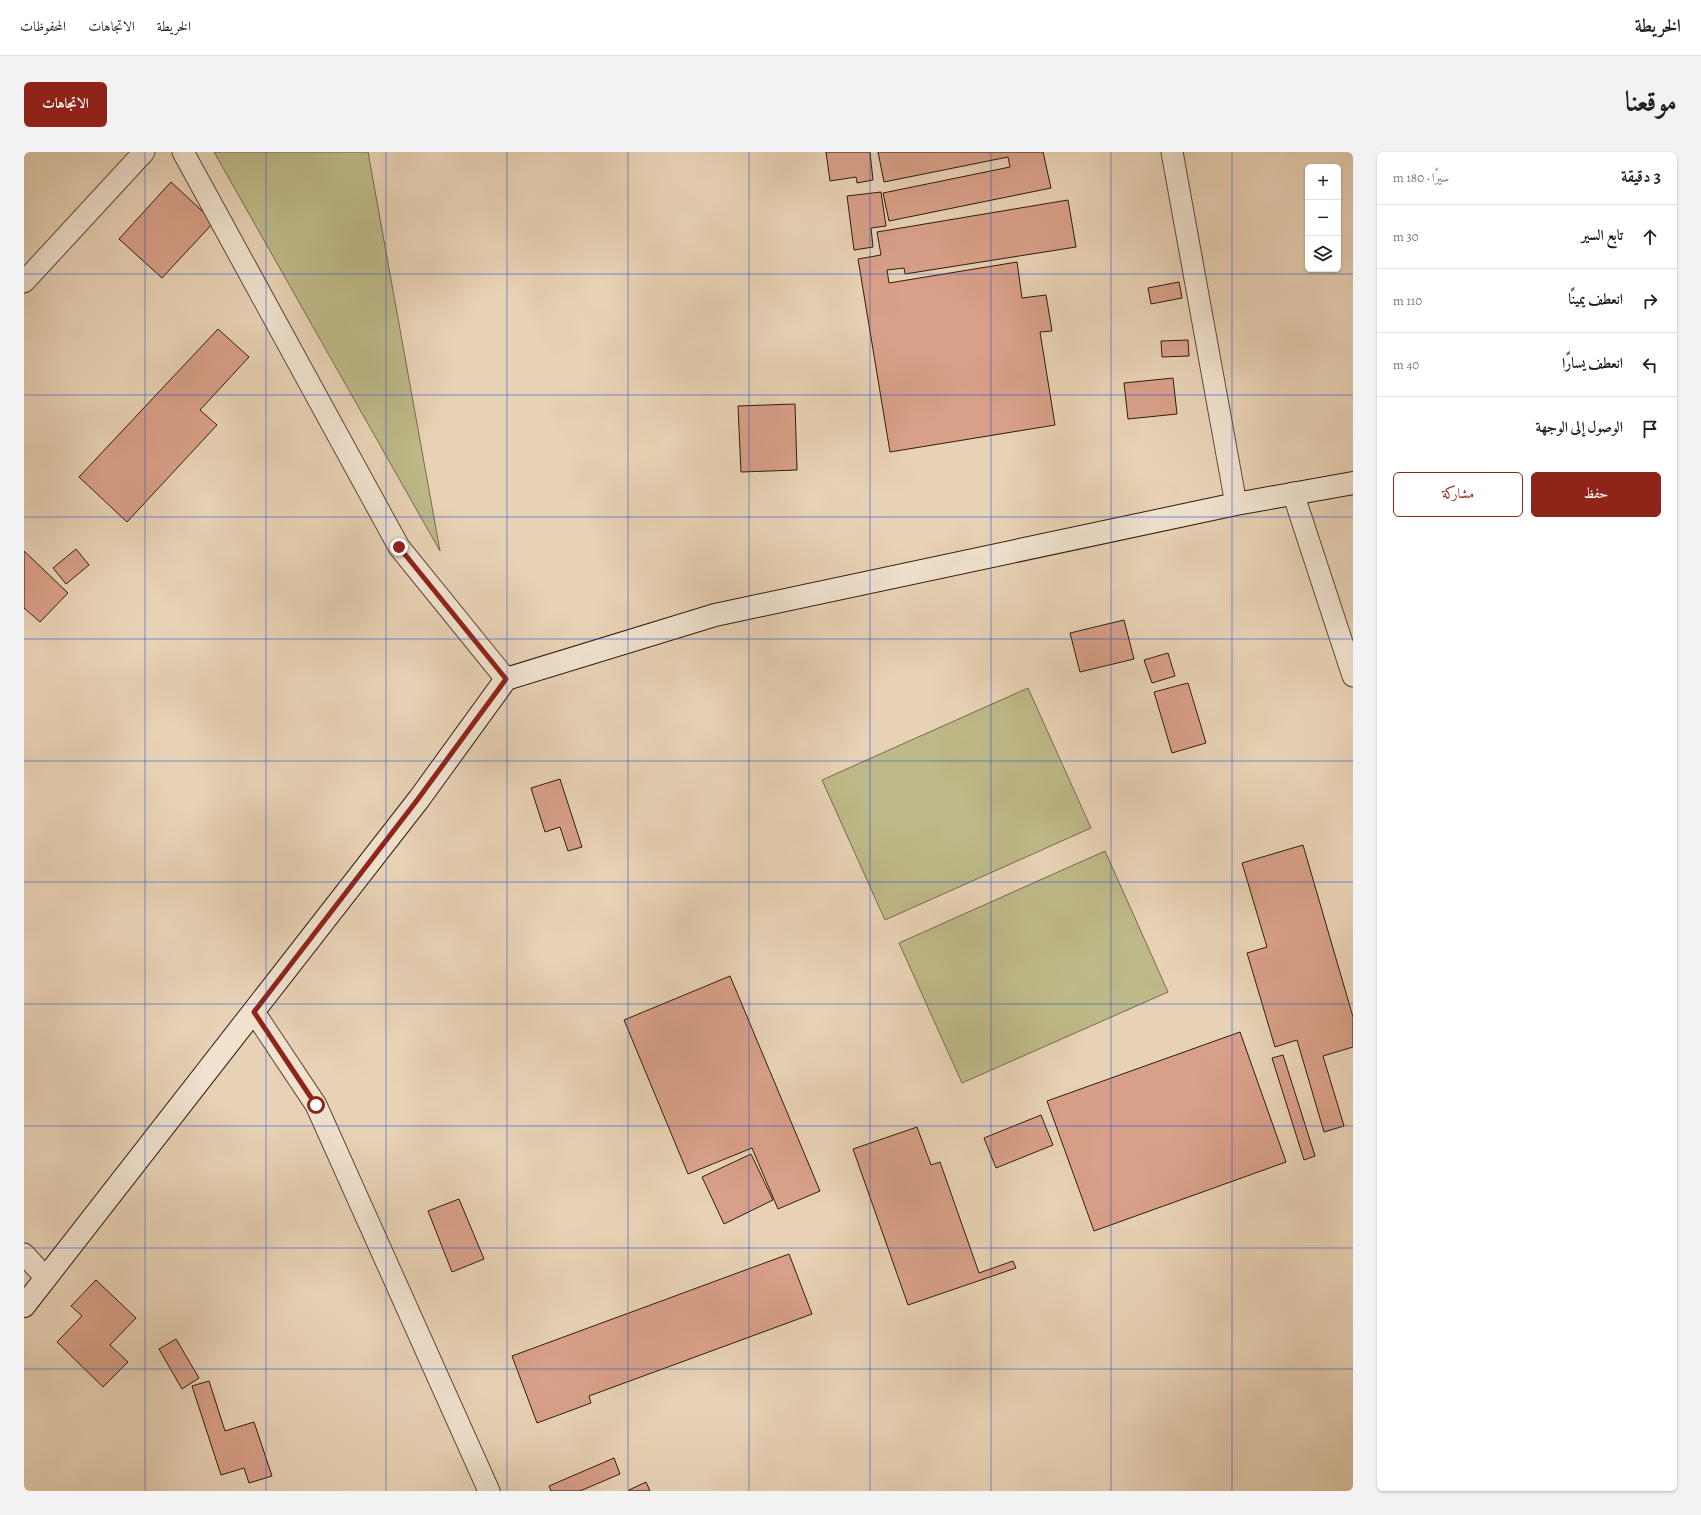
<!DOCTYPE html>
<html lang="ar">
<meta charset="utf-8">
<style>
:root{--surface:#fff;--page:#f2f2f2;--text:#222;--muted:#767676;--line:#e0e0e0;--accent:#8f2418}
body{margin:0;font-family:Alegreya,Amiri,serif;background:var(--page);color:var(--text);direction:rtl}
.controls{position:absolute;right:12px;top:12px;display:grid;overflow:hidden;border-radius:6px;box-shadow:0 1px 3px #0004}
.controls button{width:36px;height:36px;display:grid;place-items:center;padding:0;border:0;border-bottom:1px solid var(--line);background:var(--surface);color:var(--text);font:20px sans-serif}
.stop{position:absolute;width:12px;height:12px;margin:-9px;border:3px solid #8f2418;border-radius:50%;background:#fff}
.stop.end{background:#8f2418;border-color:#fff;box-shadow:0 1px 4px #0008}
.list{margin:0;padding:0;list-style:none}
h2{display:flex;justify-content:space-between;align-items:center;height:52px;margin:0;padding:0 16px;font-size:17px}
h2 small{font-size:13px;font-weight:400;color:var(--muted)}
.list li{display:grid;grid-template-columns:26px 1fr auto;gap:12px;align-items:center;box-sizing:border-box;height:64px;padding:0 16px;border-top:1px solid var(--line)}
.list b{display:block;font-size:15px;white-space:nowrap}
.list em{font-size:13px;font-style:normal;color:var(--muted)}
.actions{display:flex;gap:8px;padding:12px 16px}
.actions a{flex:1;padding:9px 0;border:1px solid var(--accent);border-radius:6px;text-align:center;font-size:14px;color:var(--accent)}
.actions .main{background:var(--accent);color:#fff}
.icon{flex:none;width:22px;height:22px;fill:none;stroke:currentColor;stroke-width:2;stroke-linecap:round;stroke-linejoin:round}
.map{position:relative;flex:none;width:1329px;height:1339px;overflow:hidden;direction:ltr;border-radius:6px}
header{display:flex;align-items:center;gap:24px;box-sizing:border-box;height:56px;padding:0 20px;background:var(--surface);border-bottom:1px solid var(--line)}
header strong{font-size:19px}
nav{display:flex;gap:22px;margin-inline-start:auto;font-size:14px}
.intro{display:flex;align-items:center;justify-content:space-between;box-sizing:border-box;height:96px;padding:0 24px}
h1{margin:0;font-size:28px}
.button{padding:10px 18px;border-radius:6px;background:var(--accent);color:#fff;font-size:14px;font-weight:700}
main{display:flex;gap:24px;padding:0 24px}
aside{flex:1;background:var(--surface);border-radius:6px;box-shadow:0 1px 3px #0004}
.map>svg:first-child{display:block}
</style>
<header>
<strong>الخريطة</strong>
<nav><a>الخريطة</a><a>الاتجاهات</a><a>المحفوظات</a></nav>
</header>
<div class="intro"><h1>موقعنا</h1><a class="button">الاتجاهات</a></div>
<main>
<aside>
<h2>3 دقيقة<small>سيرًا · 180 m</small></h2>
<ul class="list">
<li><svg class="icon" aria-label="ahead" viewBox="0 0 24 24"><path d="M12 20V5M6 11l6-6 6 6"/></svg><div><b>تابع السير</b></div><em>30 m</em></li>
<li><svg class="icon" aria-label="right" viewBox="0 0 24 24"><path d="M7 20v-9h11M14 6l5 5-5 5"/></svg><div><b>انعطف يمينًا</b></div><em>110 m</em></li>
<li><svg class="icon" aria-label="left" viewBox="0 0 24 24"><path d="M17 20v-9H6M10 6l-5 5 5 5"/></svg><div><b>انعطف يسارًا</b></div><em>40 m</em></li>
<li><svg class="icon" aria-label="arrive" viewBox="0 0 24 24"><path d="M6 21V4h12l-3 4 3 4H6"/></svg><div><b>الوصول إلى الوجهة</b></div></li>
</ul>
<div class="actions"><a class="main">حفظ</a><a>مشاركة</a></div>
</aside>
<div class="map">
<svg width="1329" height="1339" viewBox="0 0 1329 1339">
<rect width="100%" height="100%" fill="#e8d2b5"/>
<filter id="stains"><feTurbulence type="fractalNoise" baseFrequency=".005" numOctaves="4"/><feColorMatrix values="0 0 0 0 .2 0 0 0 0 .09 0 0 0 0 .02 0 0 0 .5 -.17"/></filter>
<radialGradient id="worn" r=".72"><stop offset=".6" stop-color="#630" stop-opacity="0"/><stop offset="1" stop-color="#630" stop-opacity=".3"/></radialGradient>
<g fill="#beb988" stroke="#766b4a">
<path d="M190,0H344L416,399Z"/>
<path d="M1004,536L1067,676L861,768L798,628Z"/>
<path d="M1081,699L1144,840L938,931L875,791Z"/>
</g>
<g fill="#d8a088" stroke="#2f1d0d">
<path d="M802,0H846L849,28L833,31L832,25L806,29Z"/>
<path d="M854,0H1019L1027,36L865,69L859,41L986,15L984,5L860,30Z"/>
<path d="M147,30L190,70L138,126L95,87Z"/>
<path d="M857,40L862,74L847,76L849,95L830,98L823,44Z"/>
<path d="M1044,48L1052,95L881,122L880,116L863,118L865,131L993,110L998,146L1022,143L1028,179L1016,180L1031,273L866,300L834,107L857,103L853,80Z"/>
<path d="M1155,130L1158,146L1127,152L1124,136Z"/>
<path d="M194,177L225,205L176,258L193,273L103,370L55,325Z"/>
<path d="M1164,188L1165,204L1138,205L1137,189Z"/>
<path d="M1149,226L1153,262L1104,267L1100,231Z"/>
<path d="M771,252L773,318L717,320L714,254Z"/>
<path d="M52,397L65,413L42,432L29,416Z"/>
<path d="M0,399L44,441L16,470L0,456Z"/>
<path d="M1100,468L1110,507L1056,520L1046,481Z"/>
<path d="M1144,501L1151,524L1128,531L1120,508Z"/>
<path d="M1164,531L1182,591L1148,601L1130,540Z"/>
<path d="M536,627L558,695L544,699L536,675L521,680L507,636Z"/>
<path d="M1279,693L1329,865V895L1299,904L1320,974L1300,980L1273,888L1251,895L1223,801L1243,795L1218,711Z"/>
<path d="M706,824L796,1039L754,1057L728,996L664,1022L600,868Z"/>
<path d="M1216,880L1262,1010L1070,1079L1023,949Z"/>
<path d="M1259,903L1291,1004L1280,1008L1248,906Z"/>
<path d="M1017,963L1029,993L972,1016L960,986Z"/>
<path d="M893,975L907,1013L916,1010L955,1121L989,1109L992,1116L884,1153L829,997Z"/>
<path d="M727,1002L749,1048L700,1072L678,1025Z"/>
<path d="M435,1047L460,1107L428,1120L404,1059Z"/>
<path d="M765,1102L788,1162L565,1244L567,1251L513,1271L488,1204Z"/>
<path d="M72,1128L112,1166L86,1193L104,1210L79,1235L33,1190L58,1164L47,1154Z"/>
<path d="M152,1187L175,1226L158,1237L135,1197Z"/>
<path d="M185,1229L201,1279L230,1270L248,1324L225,1331L220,1316L197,1323L168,1234Z"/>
<path d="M590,1306L596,1322L556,1339H527L525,1334Z"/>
<path d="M622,1330L626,1339H605V1338Z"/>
</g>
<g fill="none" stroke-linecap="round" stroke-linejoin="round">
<g stroke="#5d4a37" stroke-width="23">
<g id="street">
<path d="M159,0L375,395L482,527"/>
<path d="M1148,0L1212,352"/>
<path d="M0,130L120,0"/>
<path d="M1269,341L1329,524"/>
<path d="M230,860L292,953L465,1339"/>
<path d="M0,1102L22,1126"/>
</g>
</g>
<g stroke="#2f1d0d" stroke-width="24">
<path id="secondary" d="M0,1154L395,647L482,527L691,463L1212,352L1329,331"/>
</g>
<use href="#street" stroke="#f0e2cf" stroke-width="21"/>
<use href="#secondary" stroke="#f0e2cf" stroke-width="22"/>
</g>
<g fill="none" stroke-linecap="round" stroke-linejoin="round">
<path stroke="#8f2418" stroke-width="5" d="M292,953L230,860L394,647L482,527L375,395"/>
</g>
<path fill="none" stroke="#1d4ed8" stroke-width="1" stroke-opacity="0.55" d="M121,0V1339M242,0V1339M362,0V1339M483,0V1339M604,0V1339M725,0V1339M846,0V1339M967,0V1339M1087,0V1339M1208,0V1339M0,122H1329M0,243H1329M0,365H1329M0,487H1329M0,609H1329M0,730H1329M0,852H1329M0,974H1329M0,1096H1329M0,1217H1329"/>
<rect width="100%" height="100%" filter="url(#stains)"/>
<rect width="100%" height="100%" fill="url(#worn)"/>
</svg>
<div class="controls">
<button>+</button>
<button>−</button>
<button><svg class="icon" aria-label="layers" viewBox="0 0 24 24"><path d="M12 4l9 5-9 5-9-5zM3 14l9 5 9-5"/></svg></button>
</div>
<div class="stop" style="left:292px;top:953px"></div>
<div class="stop end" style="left:375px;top:395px"></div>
</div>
</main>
